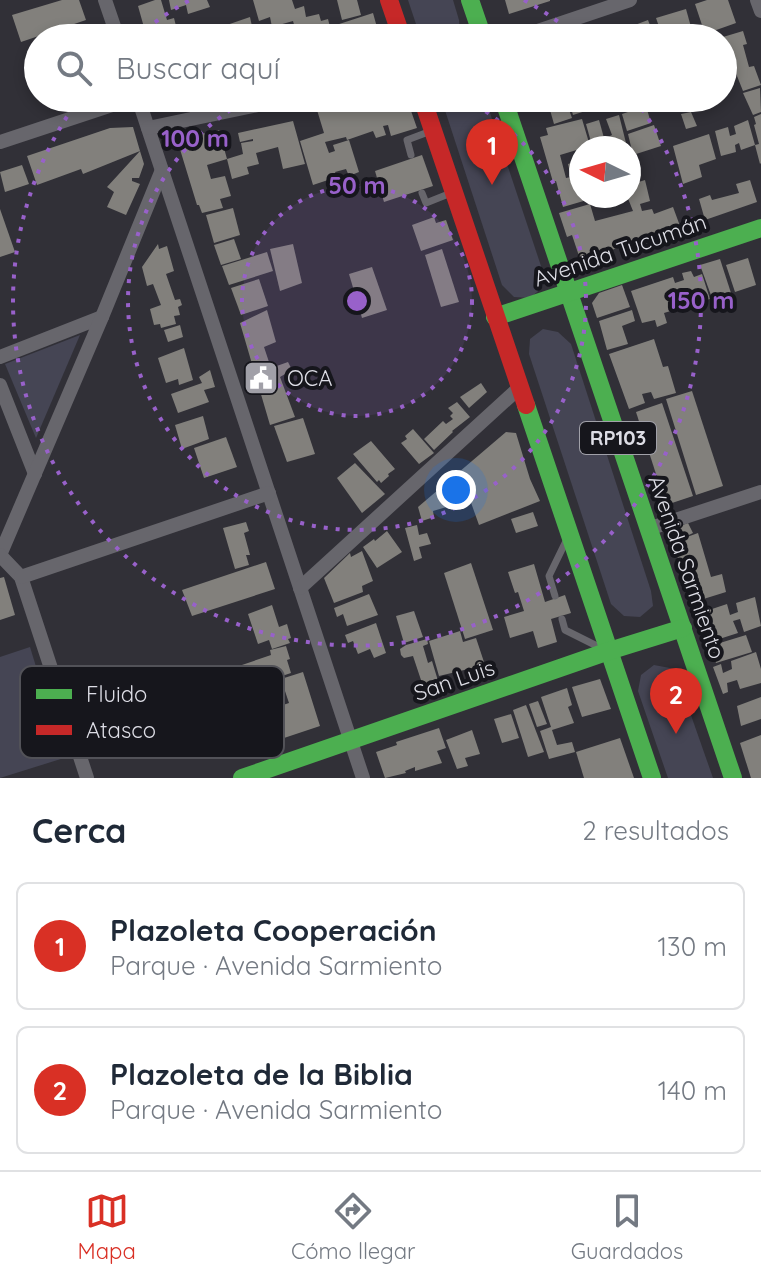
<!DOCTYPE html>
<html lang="es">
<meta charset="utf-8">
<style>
:root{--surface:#fff;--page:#f2f2f3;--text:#1f2937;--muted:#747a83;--line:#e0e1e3;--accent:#d93025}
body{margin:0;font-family:Quicksand,sans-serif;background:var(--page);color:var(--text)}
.compass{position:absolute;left:569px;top:136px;width:72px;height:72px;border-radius:50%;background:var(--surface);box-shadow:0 4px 12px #0003;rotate:275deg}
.you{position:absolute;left:456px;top:490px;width:28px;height:28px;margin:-20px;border:6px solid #fff;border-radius:50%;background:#1a73e8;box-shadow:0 0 0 12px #1a73e833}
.badge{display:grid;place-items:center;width:52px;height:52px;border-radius:50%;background:var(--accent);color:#fff;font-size:26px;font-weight:700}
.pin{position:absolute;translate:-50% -66px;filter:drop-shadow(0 2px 4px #0008)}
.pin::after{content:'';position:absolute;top:42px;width:28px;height:24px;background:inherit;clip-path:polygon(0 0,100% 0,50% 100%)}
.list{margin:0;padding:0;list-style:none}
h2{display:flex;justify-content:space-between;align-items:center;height:104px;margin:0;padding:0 32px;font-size:34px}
h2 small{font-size:26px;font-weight:400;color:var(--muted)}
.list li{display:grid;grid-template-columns:52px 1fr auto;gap:24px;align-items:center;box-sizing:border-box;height:128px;margin:0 16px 16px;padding:0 16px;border:2px solid var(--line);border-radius:12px}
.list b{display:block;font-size:30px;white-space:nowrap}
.list p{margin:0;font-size:26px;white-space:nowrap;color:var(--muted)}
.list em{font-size:26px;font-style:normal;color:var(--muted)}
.icon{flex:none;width:44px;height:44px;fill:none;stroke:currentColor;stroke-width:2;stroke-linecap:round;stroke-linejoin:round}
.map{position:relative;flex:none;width:761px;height:778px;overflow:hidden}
.search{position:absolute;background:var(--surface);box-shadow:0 4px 12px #0003;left:24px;right:24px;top:24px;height:88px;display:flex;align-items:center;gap:20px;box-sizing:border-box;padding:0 28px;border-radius:44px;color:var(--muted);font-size:30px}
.sheet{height:392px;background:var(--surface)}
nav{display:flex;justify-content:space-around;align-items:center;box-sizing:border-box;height:112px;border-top:2px solid var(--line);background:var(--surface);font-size:22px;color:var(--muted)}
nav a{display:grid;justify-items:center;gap:4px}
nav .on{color:var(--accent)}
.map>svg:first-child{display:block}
</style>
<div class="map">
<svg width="761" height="778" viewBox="0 0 761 778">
<rect width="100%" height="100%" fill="#313037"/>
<g fill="#454554">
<path d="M408,0H453L459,20L460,36L457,38H424L419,33Z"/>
<path d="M441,98H485L543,272V287L530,298L514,297L502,285Z"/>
<path d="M543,329L558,332L571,344L651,591L653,606L640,617L624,616L611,604L529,354L530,339Z"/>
<path d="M80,335L36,438L5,364Z"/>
<path d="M30,647L64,758L0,778V657Z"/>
<path d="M654,665L670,668L679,681L713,778H668L638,691L641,675Z"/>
</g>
<g fill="#82807c">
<path d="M62,0H79L86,20L21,42L12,15Z"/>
<path d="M155,0H161L167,20L174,18L179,38H147L138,6Z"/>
<path d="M169,0H207L210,7L188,14L186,5L171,10Z"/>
<path d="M253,0H292L295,9L304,6L306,17L319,14L321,21L328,19L330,27L373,13L380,38H290L297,35L293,21L272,27L270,17L259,21Z"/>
<path d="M337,0H357L361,15L342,20Z"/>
<path d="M505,0H550V1L509,14Z"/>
<path d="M707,0H728L736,23L705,34L695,4Z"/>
<path d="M686,9L691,27L663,38L656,18Z"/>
<path d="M250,17L254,36L247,38H224L221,27Z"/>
<path d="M648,20L655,38H630L627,28Z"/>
<path d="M91,27L94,38H73L71,34Z"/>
<path d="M743,31L747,44L743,45L749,67L754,66L761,85L743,91L735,71L732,72L726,50L723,51V37Z"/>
<path d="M760,88L761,112L753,115L743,93Z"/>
<path d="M367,98H397L400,111L410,108L417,128L391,136L388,125L383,126L386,135L376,138L373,131L347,140L346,137L325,142L329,153L335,151L333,145L349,140L359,172L349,176L346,169L335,172L337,177L313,185L300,141L324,133L317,110Z"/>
<path d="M526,98H563L564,101L548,108L546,102L530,107Z"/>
<path d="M568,98H623V99L573,115Z"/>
<path d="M567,104L572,118L554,124L550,110Z"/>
<path d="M646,106L651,123L627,131L622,114Z"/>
<path d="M691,112L697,126L686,129L681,114Z"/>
<path d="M761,114V163L760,164L755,145L759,144L754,125L756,124L754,117Z"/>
<path d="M619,115L626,143L606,148L605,145L610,143L608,137L612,135L606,119Z"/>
<path d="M582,119L590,146L560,155L566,178L571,177L568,164L577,161L579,174H581V196H587V200L563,207L556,181L553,182L540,137L548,135L546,128Z"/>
<path d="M599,120L604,138L591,142L586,124Z"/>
<path d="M748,120L755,145L741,150L739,143L735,145L736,152L721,156L715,131L728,127L730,136L736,134L734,126Z"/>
<path d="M293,121L305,164L283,169L278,147L256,153L259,164L247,167L249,174L232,179L227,159L207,165L211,179L225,176L231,196L220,199L223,208L202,213L199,205H197L179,146L184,138L219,130L227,159L243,154L241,143L253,141V139L240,142L238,133Z"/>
<path d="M654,125L661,146L633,155L628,134Z"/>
<path d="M133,127L140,151L83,174L81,169L37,185L27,156L110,128Z"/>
<path d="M709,134L716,159L699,165L702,177L683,184L673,146Z"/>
<path d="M140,151L144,164L139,178H132V181L140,184L126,215L107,207L114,192L107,187Z"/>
<path d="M422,155L433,186L384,202L375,171Z"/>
<path d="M22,165L29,184L5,192L0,172Z"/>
<path d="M645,180L650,201L640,204L642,211L652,209L654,214L673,207L680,226L586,259L579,256L572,235L567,237L559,213L590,204L595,221L633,211L627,196H629V185Z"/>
<path d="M750,180L757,202L705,220L699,199L710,195L712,200L739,193L736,184Z"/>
<path d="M233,208L240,235L214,243L206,215Z"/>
<path d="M0,209L15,252L0,257Z"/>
<path d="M434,217L436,223L446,220L453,240L421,251L412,225Z"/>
<path d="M234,239L241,259L221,265L214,245Z"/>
<path d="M158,244L159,249L167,246L174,271L166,274L175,300L180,299L182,305L178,307L180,315L174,316L176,324L161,328L160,324L154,325L150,309L161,305L153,284L147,286L142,267Z"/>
<path d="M293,244L302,283L280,291L270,249Z"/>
<path d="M442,249L459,302L441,307L425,255Z"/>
<path d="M267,252L273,271L229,285L222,266Z"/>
<path d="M748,258L756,285L735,292L726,265Z"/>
<path d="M720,259L731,293L712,298L700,265Z"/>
<path d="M372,267L387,310L362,318L349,274Z"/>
<path d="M691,271L694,277L702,274L710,299L664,313L667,323L657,327L655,320L642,323L631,291L673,277L675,283L684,280L682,273Z"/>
<path d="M259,279L268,306L241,315L231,288Z"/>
<path d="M622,285L630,307L597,318L592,303L599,293Z"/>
<path d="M267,310L276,342L264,347L271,368L288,362L292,370L280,377L295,417L270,425L240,323Z"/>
<path d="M632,310L635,321L622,326L628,344L607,350L599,321Z"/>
<path d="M180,325L183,337L168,342L164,330Z"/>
<path d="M654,339L663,367L668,366L676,393L654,399L651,392L642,394L645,403L629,409L609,354Z"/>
<path d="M184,348L193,380L179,385L178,379L166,383L158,358Z"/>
<path d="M210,370L215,387L204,390L209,402L178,413L171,394L202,383L199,377Z"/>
<path d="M481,383L487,392L469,408L460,397Z"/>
<path d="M692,391L723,486L696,495L666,399Z"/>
<path d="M457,402L470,417L452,431L453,432L434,450L424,439L443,421L446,424L453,419L450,416L453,413L448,408Z"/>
<path d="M662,403L693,496L666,505L636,412Z"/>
<path d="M203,416L209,439L182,449L175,425Z"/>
<path d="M303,418L315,454L287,462L274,426Z"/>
<path d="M413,429L434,453L419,464L401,443L407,439L405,436Z"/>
<path d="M506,432L516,433L530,479L540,501L479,525L469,497L449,501L450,506L433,511L434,517L422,521L418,507Z"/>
<path d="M226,437L237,467L204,478L194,448Z"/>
<path d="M371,441L395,469L388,474L389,476L381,483L379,480L377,482L353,454Z"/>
<path d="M355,463L385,494L362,513L337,478Z"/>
<path d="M533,512L538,526L516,533L511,519Z"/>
<path d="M246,522L249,531L244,533L250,555H246L249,565L235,569L223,528Z"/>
<path d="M688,523L693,533L676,541L698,533L711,577L722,574L726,592L697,601L691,583L688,584L680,565L669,530Z"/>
<path d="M417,525L419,535L427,533L431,544L419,547L422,558L414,561L405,528Z"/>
<path d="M387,531L402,552L377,568L363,547L374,539L375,541Z"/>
<path d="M362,551L373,581L362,586L363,592L334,603L324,578L350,553L351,557Z"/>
<path d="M266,562L275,589L192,616L182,590Z"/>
<path d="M471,563L493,630L465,639L444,573Z"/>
<path d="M534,564L545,602L565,595L571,613L551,619L557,642L538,648L533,631L510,638L504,617L524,611L518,592L515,593L508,572Z"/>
<path d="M4,577L15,615L0,620V578Z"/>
<path d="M369,594L378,615L347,626L343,614L337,617L334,608Z"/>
<path d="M755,597L761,626L744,632L740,619L733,621L738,633L713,641L703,612L727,604L730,615L738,612L736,603Z"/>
<path d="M272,605L279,627L287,624L291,638L288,639L290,643L272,649L269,640L258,644L248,614Z"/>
<path d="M414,611L423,637L404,643L396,616Z"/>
<path d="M376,623L386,653L374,658L370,649L358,654L353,641L348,643L345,635Z"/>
<path d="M460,631L463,642L476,638L485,665L439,676L429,641Z"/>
<path d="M746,635L752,652L716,663L710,646Z"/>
<path d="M427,639L428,644L423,646L428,663L432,661L439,684L431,686H423L413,656L404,658L401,655L400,649L406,645Z"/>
<path d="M286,646L290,659L287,660L291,673L246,688L239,666L271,655L270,650Z"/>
<path d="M756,652L761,669V683L740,689L737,680L727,683L728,692L723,694L713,667L721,664L723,673L732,669L731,661Z"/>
<path d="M303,672L320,726L281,739L271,709L289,703L281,679Z"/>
<path d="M600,679L611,709L582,717L572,687Z"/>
<path d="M567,688L572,705L568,707L574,723L552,730L557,745L572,742L575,752L549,759L540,731L551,727L541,697Z"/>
<path d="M761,697V719L741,726L737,706Z"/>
<path d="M538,701L547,724L537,727L529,704Z"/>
<path d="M526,705L544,752L528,757L513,710Z"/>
<path d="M511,714L519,738L502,743L494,719Z"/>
<path d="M439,728L446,748L437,751L442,763L415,771V767L405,771L406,773L385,778L376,752L397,745L396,742Z"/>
<path d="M472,730L480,754L465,758L468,766L457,769L446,740Z"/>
<path d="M761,735V778H751L740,743Z"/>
<path d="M620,738L634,778H584L576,752Z"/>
</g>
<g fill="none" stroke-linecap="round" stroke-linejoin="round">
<g stroke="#67666c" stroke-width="7">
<path d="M411,155L407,140L431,131"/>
<path d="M422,193L426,203L451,193"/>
<path d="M555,596L549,576L567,539"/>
<path d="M562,619L565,630L603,649"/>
</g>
<g stroke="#67666c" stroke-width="14">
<path d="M105,0L118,38"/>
<path d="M757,0L761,11"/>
<path d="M517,38L630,0"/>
<path d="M138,98L363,778"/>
<path d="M148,128L291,98"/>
<path d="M0,142L133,98"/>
<path d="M0,357L102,317"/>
<path d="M0,385L35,474"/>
<path d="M648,529L761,492"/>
<path d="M0,555L102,317L162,170"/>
<path d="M0,555L21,577L87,778"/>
<path d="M21,577L269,493"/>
<path d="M300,588L520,387"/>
</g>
<g stroke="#4caf50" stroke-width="18">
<path d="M470,0L483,38"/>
<path d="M503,98L733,778"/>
<path d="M495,317L761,228"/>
<path d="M526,405L652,778"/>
<path d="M242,778L609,651L683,628"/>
</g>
<g stroke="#c62828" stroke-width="18">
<path d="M389,0L402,38"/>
<path d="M422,98L526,405"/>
</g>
</g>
<circle cx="357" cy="301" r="115" fill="#9861ca" fill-opacity=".12"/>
<g fill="none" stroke="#9861ca" stroke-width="4" stroke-dasharray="4 8">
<circle cx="357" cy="301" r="115"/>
<path d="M465 99A229 229 0 1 1 249 99"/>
<path d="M136 37A344 344 0 0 1 190 0M524 0A344 344 0 0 1 578 37M635 99A344 344 0 1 1 79 99"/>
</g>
<defs>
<g id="civic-square" transform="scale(1.8)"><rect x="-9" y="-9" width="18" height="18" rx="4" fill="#a1a0a8" stroke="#16161c"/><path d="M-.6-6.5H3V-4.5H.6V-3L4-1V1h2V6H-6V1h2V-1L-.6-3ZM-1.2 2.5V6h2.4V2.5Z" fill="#fff"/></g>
</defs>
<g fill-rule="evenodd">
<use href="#civic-square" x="261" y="378"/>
</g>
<g text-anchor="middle" stroke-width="8" stroke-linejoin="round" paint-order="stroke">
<rect fill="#16161c" stroke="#a1a1a9" stroke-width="2" x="580" y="422" width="76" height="32" rx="6"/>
<g font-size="20" font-weight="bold" fill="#dddde5">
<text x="618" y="445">RP103</text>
</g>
<g font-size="22" fill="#dddde5" stroke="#16161c">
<text transform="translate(620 250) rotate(-19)" y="8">Avenida Tucumán</text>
<text transform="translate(687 567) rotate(71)" y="8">Avenida Sarmiento</text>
<text transform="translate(454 680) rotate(-19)" y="8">San Luis</text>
</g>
<g font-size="22" fill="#dddde5" stroke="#16161c" text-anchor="start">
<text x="287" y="386">OCA</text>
</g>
</g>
<rect x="20" y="666" width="264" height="92" rx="12" fill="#16161c" stroke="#525258" stroke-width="2"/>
<rect x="36" y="689" width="36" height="10" fill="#4caf50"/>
<rect x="36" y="725" width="36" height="10" fill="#c62828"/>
<g font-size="22" fill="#dddde5">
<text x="86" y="702">Fluido</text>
<text x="86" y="738">Atasco</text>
</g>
<circle cx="357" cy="301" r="12" fill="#9861ca" stroke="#16161c" stroke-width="4"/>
<g font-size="24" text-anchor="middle" font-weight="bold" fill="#9861ca" stroke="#16161c" stroke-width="8" stroke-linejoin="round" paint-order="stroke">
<text x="195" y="147">100 m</text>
<text x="357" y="194">50 m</text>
<text x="701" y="309">150 m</text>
</g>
</svg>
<svg class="compass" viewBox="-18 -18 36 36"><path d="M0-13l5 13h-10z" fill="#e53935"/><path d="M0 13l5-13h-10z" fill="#747a83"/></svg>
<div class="you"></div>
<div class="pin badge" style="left:492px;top:185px">1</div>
<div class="pin badge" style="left:676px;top:734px">2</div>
<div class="search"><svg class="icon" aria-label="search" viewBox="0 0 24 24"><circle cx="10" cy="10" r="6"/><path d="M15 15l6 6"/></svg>Buscar aquí</div>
</div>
<section class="sheet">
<h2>Cerca<small>2 resultados</small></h2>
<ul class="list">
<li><span class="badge">1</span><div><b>Plazoleta Cooperación</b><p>Parque · Avenida Sarmiento</p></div><em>130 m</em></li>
<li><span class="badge">2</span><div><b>Plazoleta de la Biblia</b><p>Parque · Avenida Sarmiento</p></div><em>140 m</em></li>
</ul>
</section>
<nav>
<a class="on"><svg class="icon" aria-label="map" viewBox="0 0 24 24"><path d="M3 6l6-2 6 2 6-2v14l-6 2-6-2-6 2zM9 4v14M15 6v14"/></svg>Mapa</a>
<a><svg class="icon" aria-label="directions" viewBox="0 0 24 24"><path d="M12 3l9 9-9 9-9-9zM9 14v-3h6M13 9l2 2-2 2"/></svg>Cómo llegar</a>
<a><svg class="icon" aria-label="saved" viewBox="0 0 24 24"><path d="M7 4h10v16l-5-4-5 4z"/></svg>Guardados</a>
</nav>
